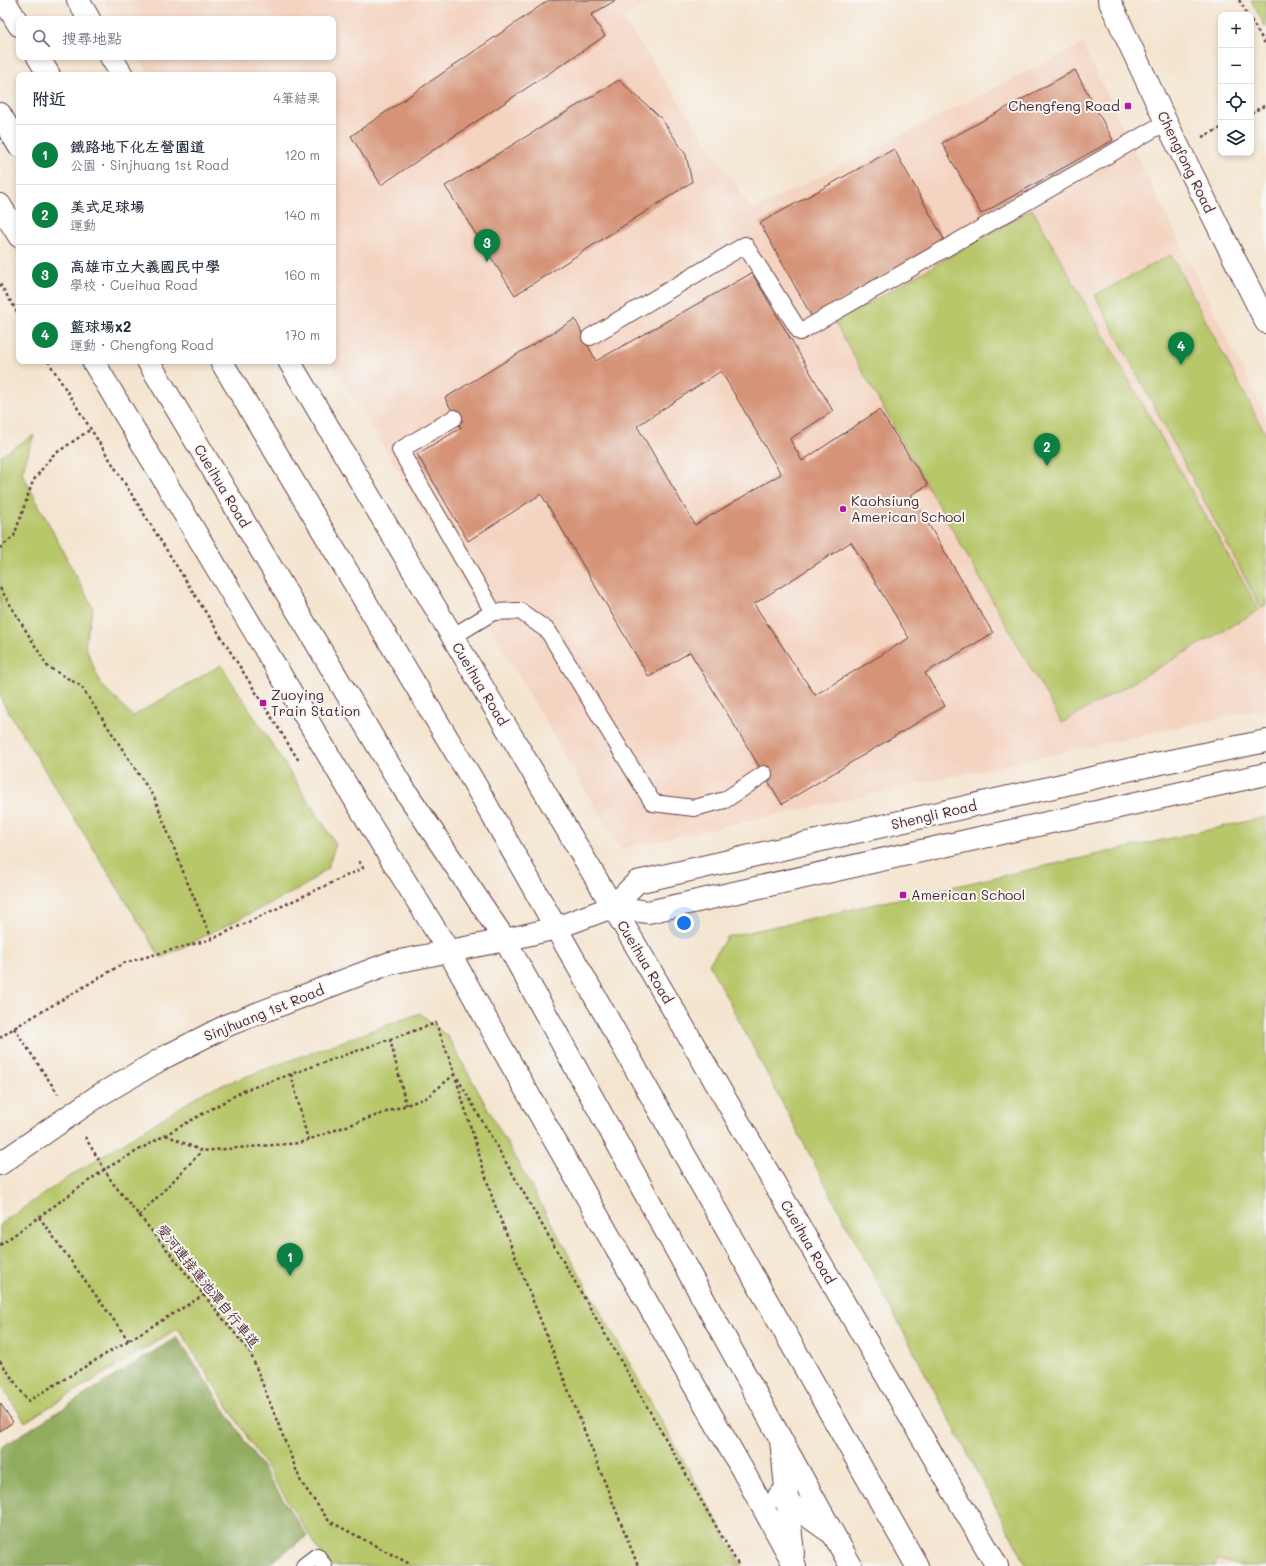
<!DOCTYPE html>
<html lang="zh-TW">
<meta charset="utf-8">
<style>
:root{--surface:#fff;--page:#f6f6f7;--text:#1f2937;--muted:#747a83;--line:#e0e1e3;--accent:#0b8043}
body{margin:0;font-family:Mali,"LXGW WenKai TC",sans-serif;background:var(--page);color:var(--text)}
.controls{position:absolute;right:12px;top:12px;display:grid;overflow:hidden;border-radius:8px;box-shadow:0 2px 6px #0003}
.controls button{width:36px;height:36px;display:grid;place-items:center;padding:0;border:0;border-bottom:1px solid var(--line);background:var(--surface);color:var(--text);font:20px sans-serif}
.you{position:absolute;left:684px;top:923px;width:14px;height:14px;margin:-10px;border:3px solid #fff;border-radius:50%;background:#1a73e8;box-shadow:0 0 0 6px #1a73e833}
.badge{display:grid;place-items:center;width:26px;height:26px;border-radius:50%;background:var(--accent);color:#fff;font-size:13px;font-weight:700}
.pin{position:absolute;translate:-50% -33px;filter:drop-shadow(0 1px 2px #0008)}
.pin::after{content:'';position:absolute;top:21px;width:14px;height:12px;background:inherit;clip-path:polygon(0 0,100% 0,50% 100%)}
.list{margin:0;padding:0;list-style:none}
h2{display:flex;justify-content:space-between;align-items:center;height:52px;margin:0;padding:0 16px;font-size:17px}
h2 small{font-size:13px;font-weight:400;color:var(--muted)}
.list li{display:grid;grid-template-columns:26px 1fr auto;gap:12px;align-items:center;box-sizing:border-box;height:60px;padding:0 16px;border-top:1px solid var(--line)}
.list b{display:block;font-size:15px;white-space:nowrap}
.list p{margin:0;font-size:13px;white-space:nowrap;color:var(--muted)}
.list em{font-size:13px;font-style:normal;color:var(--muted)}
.icon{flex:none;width:22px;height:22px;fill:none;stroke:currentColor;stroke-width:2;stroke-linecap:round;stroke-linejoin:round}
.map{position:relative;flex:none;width:1266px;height:1566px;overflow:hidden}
.search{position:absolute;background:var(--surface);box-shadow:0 2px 6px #0003;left:16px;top:16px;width:320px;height:44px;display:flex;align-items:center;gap:10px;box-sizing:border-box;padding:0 14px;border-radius:8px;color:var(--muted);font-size:15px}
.panel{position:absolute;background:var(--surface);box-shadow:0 2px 6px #0003;left:16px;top:72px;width:320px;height:292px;border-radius:8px}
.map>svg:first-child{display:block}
</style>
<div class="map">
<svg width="1266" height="1566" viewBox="0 0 1266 1566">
<rect width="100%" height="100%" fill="#f6f6f2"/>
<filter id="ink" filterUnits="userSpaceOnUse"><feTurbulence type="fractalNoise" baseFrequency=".025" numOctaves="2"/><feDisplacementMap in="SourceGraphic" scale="8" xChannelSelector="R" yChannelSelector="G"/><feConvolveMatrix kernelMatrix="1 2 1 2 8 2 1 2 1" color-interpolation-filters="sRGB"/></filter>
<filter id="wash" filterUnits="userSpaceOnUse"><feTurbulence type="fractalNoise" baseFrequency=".012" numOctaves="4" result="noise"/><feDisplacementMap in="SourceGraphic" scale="16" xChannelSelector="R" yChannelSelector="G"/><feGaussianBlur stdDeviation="0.9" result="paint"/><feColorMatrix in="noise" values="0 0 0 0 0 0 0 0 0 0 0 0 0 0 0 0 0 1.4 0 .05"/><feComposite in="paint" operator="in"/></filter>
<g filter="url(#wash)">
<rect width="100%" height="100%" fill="#f4e5d0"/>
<g fill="#f4d3c0">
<path d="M104,0H649L623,19L753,210L1082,44L1266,417V708L620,849L383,445L330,361H333V75H151L138,57H333V19H114Z"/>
<path d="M1217,1559L1239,1566H1215Z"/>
</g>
<g fill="#b7c76a" stroke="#80734a">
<path d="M1251,0H1266V28Z"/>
<path d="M1032,209L1259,610L1062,723L835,323Z"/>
<path d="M1171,255L1266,435V605L1261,608L1095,295Z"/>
<path d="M34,435L22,473L93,608L85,645L100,683L133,716L221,665L336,844L327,869L301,888L161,958L0,698V456Z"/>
<path d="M1266,817V1566H1239L1218,1559L1215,1566H1027L709,964L727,937Z"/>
<path d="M420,1013L448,1037L742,1566H329L178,1328L25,1422L0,1383V1224L64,1180L206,1091Z"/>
</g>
<path fill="#91ac5e" stroke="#6e6644" d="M177,1337L307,1536L266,1566H0V1448Z"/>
<g id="blocks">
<g fill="#d59377" fill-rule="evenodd">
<path d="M549,0H616L591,15L605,36L381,185L351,136Z"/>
<path d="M1075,70L1113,140L981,214L942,143Z"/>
<path d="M619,80L661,118L686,155L692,182L515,295L445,186Z"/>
<path d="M894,149L945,241L812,317L760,223Z"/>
<path d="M752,273L833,411L790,439L802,461L879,410L928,485L911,495L993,633L925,673L945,706L782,804L690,652L649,677L541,494L468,541L417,454L461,428L445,398L575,319L596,361ZM721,371L781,474L695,525L637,426ZM851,542L909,638L815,695L754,604Z"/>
<path d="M0,1403L13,1422L0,1431Z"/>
</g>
</g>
</g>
<g filter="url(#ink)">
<use href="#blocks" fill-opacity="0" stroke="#643d44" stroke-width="1"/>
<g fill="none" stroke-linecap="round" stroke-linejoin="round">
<g stroke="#643d44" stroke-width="18">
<g id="lane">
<path d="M590,337L745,245L800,332L1166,122"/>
<path d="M454,418L400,450L493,612"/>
<path d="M452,637L493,612L520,611L548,631L653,803L694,808L725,800L764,774"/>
<path d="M304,1566L317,1556L324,1566"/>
</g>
</g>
<g stroke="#643d44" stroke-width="24">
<g id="street">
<path d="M78,0L89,19"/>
<path d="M1109,0L1166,122L1266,322"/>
<path d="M111,57L122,75"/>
<path d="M0,205L19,236"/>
<path d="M93,361L372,828L448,950L502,1048L743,1471L795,1566"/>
<path d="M289,361L645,961L997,1566"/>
<path d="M612,907L648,912L1266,774"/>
<path d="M556,928L612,907L637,882L1132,769L1266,741"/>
<path d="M781,1440L793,1554"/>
<path d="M779,1496L833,1534"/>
</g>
</g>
<g stroke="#643d44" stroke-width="24">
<path id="secondary" d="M0,1164L98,1096L165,1057L230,1024L390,963L505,940L556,928"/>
</g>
<g stroke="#643d44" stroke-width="24">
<g id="primary">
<path d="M4,0L19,25"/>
<path d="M38,57L49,75"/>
<path d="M0,114L19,146"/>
<path d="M148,361L400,783L505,940L851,1566"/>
<path d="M221,361L473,781L917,1566"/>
</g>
</g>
<g stroke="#643d44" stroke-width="2.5" stroke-dasharray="3 3" stroke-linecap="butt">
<path d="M1239,0L1248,15"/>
<path d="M1251,20L1266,45"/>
<path d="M1251,113L1266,105"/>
<path d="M1202,137L1221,128"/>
<path d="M0,284L19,315"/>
<path d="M48,361L299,761"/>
<path d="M0,548L14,536L33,481L52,456L91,429"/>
<path d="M0,588L48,667L81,686L155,799L186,879L212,939"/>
<path d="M14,1028L58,1094"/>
<path d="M0,1038L14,1028L124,963L212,939L363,868L359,861"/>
<path d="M390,1039L406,1105"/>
<path d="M291,1074L308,1140"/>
<path d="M456,1079L493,1200L638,1566"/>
<path d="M166,1135L202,1151L299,1143L426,1098L455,1074"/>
<path d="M85,1137L112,1182L250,1352L301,1482L329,1521L408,1563L410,1566"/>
<path d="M139,1216L202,1151"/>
<path d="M39,1217L129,1341"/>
<path d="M0,1245L105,1169L243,1091L436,1023L455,1074L739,1566"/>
<path d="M0,1361L28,1401L204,1295"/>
</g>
<use href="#lane" stroke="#fff" stroke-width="16"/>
<use href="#street" stroke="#fff" stroke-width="22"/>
<use href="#secondary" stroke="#fff" stroke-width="22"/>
<use href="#primary" stroke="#fff" stroke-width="22"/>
</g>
</g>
<g fill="#b5179e" stroke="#f6f6f2" stroke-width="1.5">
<rect x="1124" y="102" width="8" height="8" rx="2"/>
<circle cx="843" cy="509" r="4"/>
<rect x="259" y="699" width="8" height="8" rx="2"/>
<rect x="899" y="891" width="8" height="8" rx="2"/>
</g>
<g text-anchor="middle" stroke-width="4" stroke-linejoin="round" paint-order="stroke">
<g font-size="14" fill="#4a1f2b" stroke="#f6f6f2" text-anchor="start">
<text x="1120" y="111" text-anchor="end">Chengfeng Road</text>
<text x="851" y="506">Kaohsiung<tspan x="851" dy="16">American School</tspan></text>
<text x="271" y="700">Zuoying<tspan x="271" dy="16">Train Station</tspan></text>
<text x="911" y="900">American School</text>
</g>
<g font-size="14" fill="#4a1f2b" stroke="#f6f6f2">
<text transform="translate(1186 162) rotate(64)" y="5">Chengfong Road</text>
<text transform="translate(222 486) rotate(59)" y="5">Cueihua Road</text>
<text transform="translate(480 684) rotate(59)" y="5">Cueihua Road</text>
<text transform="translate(934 815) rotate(-13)" y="5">Shengli Road</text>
<text transform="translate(645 962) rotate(59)" y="5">Cueihua Road</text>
<text transform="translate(264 1013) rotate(-22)" y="5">Sinjhuang 1st Road</text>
<text transform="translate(808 1242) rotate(60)" y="5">Cueihua Road</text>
<text transform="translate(208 1286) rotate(51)" y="5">愛河連接蓮池潭自行車道</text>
</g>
</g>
</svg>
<div class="controls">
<button>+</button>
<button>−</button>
<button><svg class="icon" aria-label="locate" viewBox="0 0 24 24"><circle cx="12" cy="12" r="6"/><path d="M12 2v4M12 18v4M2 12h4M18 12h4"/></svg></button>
<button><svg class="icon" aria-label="layers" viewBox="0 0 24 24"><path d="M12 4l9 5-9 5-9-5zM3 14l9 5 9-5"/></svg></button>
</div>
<div class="you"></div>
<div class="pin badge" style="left:290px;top:1276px">1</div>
<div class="pin badge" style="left:1047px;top:466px">2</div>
<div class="pin badge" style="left:487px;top:262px">3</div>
<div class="pin badge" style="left:1181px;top:365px">4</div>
<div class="search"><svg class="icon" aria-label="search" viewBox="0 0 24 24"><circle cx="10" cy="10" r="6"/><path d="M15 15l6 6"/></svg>搜尋地點</div>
<section class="panel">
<h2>附近<small>4筆結果</small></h2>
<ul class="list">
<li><span class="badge">1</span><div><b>鐵路地下化左營園道</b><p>公園 · Sinjhuang 1st Road</p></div><em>120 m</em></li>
<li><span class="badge">2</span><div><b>美式足球場</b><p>運動</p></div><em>140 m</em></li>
<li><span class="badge">3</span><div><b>高雄市立大義國民中學</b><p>學校 · Cueihua Road</p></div><em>160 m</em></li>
<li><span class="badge">4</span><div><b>籃球場x2</b><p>運動 · Chengfong Road</p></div><em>170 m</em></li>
</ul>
</section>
</div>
